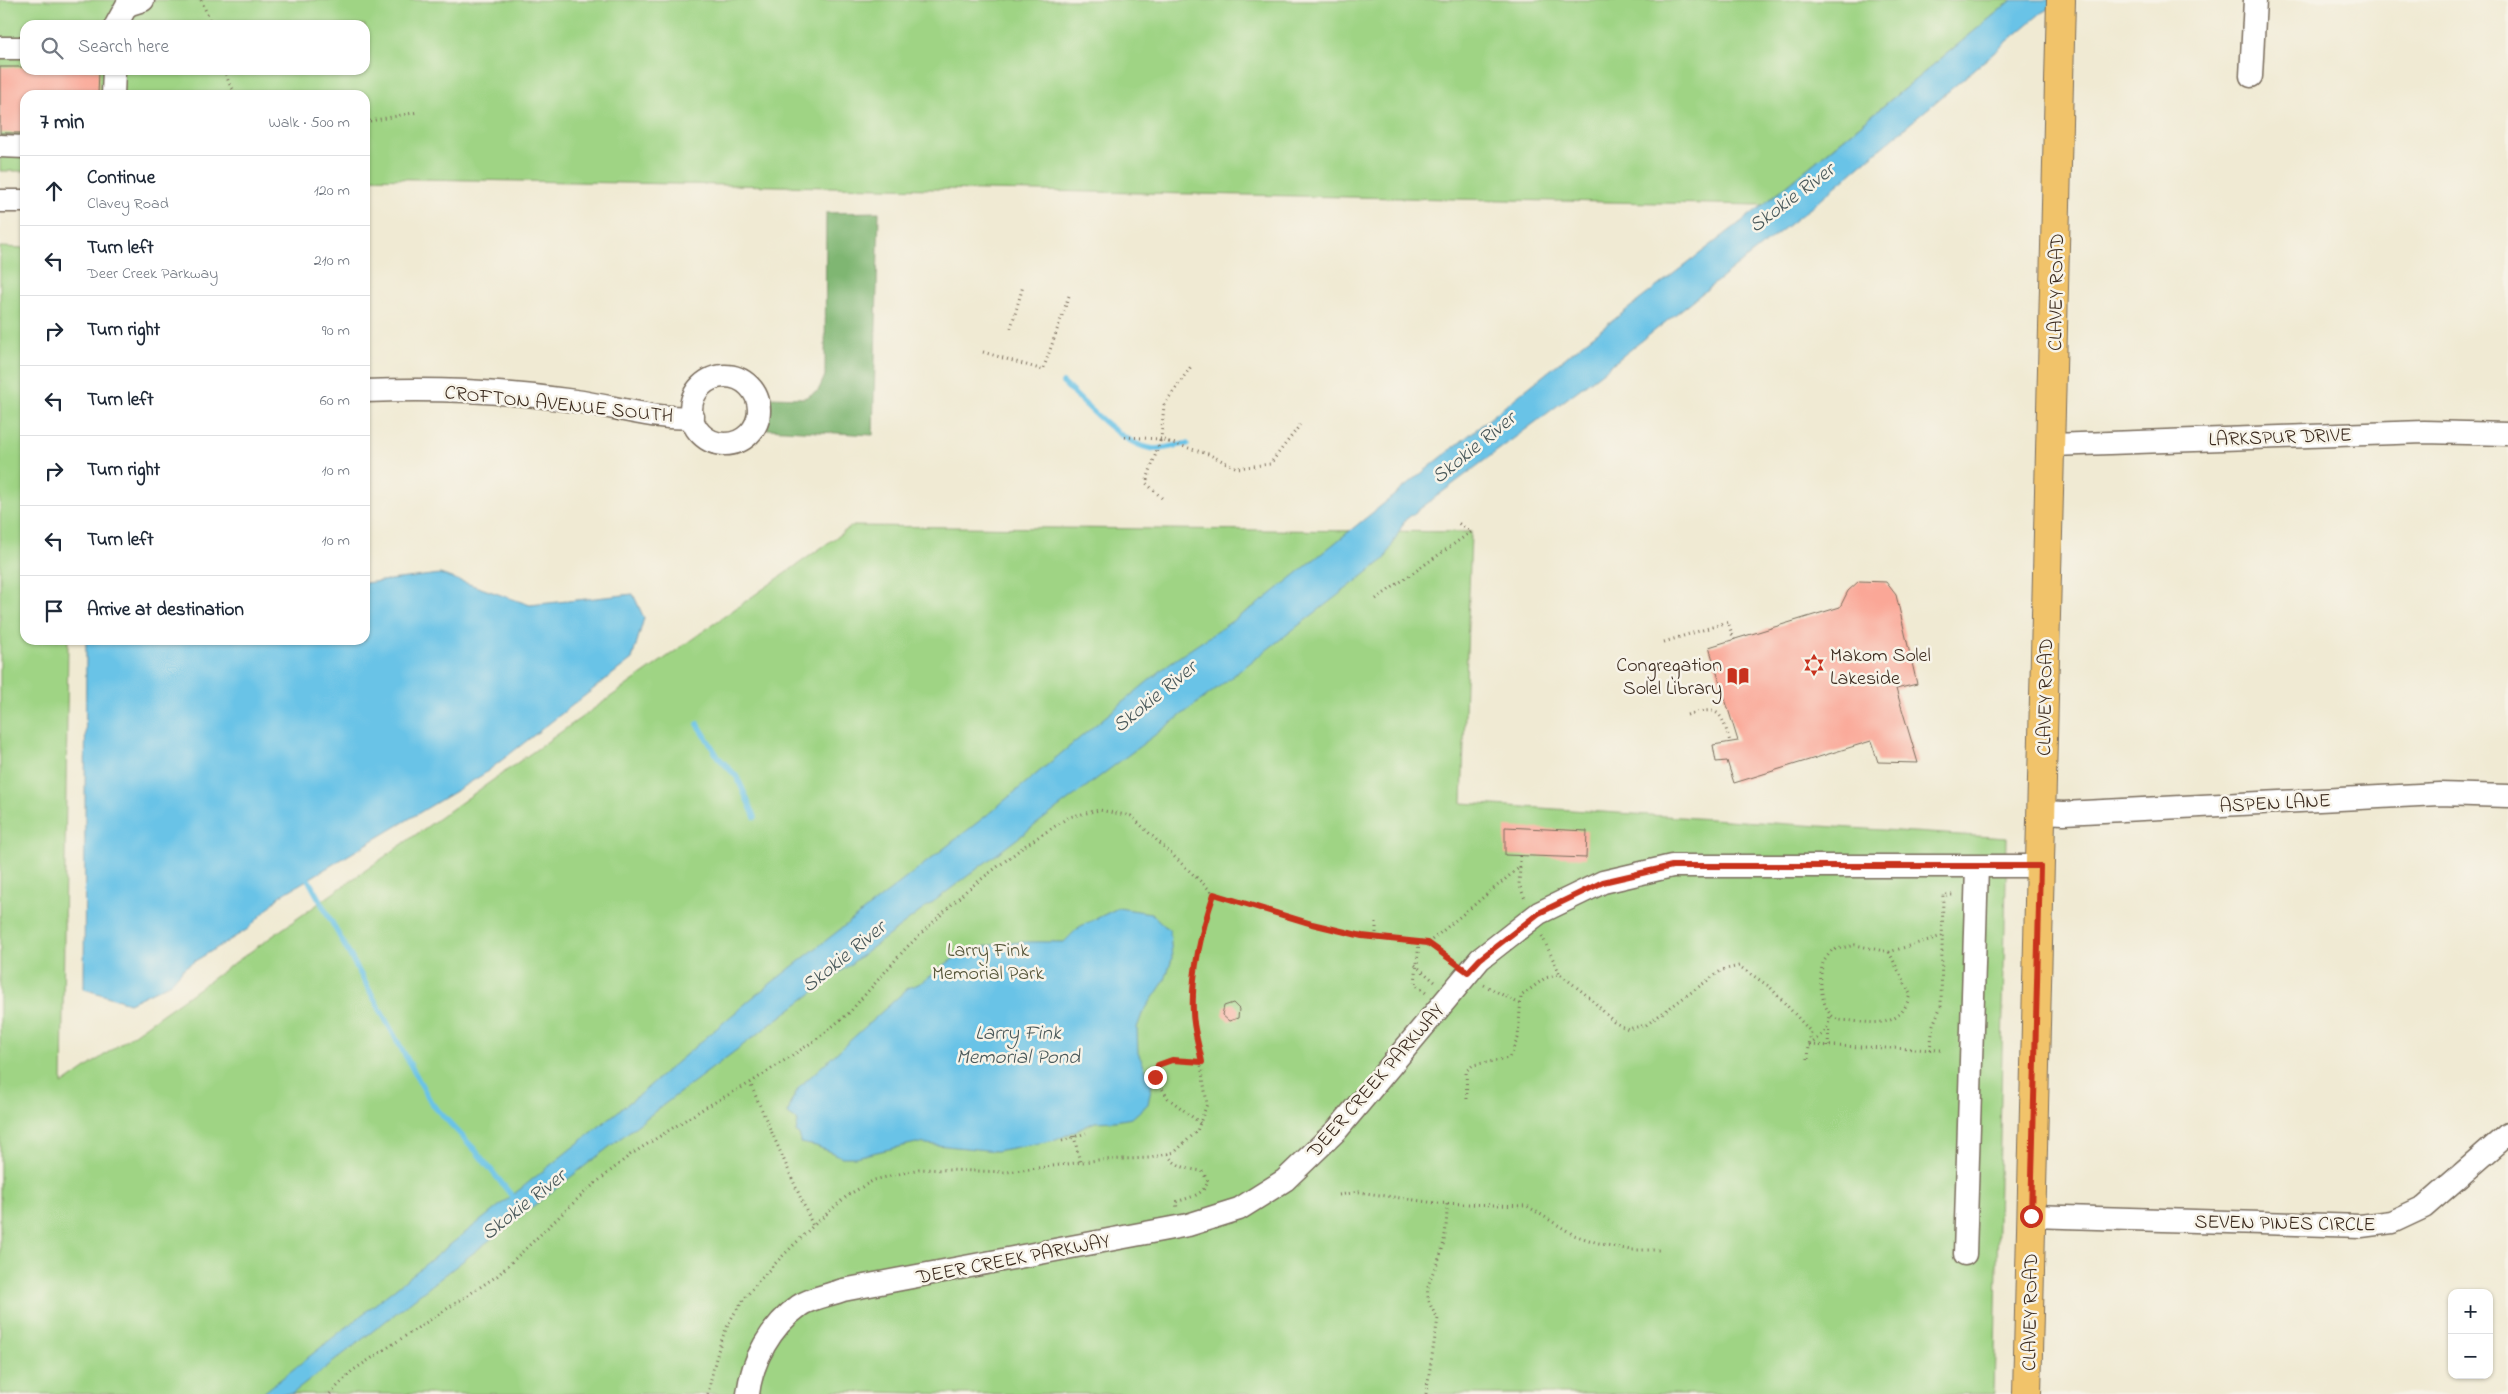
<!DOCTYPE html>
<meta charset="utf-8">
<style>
:root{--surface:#fff;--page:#f2f2f3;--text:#1f2937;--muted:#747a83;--line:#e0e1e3}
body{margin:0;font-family:"Indie Flower",sans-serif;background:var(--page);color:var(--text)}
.controls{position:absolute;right:15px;bottom:15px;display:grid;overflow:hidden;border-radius:10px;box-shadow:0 1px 4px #0004}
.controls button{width:45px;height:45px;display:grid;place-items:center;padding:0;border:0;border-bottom:1px solid var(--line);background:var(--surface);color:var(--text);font:25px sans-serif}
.stop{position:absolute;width:15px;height:15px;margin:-11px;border:4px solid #c8321e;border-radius:50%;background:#fff}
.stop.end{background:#c8321e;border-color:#fff;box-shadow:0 1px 5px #0008}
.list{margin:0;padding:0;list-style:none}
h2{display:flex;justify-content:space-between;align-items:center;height:65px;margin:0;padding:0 20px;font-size:21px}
h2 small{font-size:16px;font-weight:400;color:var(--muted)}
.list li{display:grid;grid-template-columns:32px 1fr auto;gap:15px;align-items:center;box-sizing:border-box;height:70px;padding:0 20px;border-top:1px solid var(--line)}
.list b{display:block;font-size:19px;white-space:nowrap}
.list p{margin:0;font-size:16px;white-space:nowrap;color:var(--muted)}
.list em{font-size:16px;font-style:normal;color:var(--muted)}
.icon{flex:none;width:28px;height:28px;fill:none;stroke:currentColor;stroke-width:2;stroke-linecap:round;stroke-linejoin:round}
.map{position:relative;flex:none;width:2508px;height:1394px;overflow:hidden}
.search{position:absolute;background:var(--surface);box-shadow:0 1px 4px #0004;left:20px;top:20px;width:350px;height:55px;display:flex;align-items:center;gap:12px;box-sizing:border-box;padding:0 18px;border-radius:15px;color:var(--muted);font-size:19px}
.panel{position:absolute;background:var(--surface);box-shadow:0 1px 4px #0004;left:20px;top:90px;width:350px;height:555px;border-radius:15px}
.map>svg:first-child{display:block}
</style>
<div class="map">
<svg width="2508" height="1394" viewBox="0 0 2508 1394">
<rect width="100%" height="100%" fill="#f7f3e8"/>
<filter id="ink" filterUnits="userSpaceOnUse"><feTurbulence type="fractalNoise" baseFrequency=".02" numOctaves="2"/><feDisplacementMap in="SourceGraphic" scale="10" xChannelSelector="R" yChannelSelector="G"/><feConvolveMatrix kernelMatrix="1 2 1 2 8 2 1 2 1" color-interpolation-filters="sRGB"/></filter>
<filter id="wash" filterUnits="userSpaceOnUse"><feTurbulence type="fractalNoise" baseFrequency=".0096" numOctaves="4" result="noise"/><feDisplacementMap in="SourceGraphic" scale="20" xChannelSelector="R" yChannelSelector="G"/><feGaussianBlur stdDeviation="1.12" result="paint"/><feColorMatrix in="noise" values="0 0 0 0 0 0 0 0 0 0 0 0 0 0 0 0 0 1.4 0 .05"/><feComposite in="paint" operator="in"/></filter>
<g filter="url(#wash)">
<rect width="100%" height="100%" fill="#f0ead3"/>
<g fill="#9fd484" stroke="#6d7f51" fill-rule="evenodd">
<path d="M0,0H2012L1763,205L365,178V95H25V171H0ZM25,25H365V70H25Z"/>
<path d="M0,247L25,248V640H68L62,1085L852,526L1471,532L1462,803L2007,838L1994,1394H950L833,1391L832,1394H0Z"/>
</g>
<path fill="#7fb672" stroke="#5d7048" d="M879,212L873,435L767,429L770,414L768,397L804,398L818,391L825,376L826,213Z"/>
<g fill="#69c3e7" stroke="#527682">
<path d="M2012,0H2064L2041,13L1810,208L1601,373L1405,520L1385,559L1212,692L658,1109L292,1394H262L640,1094L752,998L987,815L1170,663L1265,599L1585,342L1763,205Z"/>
<path d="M440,574L530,605L633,594L644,618L632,659L484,774L280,896L248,929L185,967L171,983L129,1003L84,989L86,640H365V583Z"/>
<path d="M1118,908L1151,913L1170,931L1172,959L1165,980L1142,1014L1137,1028L1138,1053L1152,1083L1148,1104L1132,1118L1115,1121L1095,1122L1056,1140L996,1151L916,1143L855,1157H842L816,1146L800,1143V1137L796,1132L798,1121L788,1114L791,1102L799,1087L908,988C926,983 935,971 950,961C984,939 1025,942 1064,942L1079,927Z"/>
</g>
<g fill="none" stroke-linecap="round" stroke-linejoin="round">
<g stroke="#69c3e7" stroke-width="5.5">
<path d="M1063,383C1086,404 1125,449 1157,449C1167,448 1177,445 1187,444"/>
<path d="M698,724L718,757L737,777L755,817"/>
<path d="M308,879L432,1104L475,1150L516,1201"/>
</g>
</g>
<g id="blocks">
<g fill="#faa797">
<path d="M0,67H25V70H99L98,95H25V133H0Z"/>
<path d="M1859,581L1886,582L1896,595L1917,684L1896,689L1918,763L1878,762L1871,741L1734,783L1727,761L1716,762L1713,745L1738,741L1709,647L1840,607L1848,591Z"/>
<path d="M1505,827L1587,831L1586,858L1505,855Z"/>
<path d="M1233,1003L1239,1009L1238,1018L1229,1021L1222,1015L1224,1006Z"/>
</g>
</g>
</g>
<g filter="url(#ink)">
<use href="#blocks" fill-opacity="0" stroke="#7a6d5d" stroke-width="1"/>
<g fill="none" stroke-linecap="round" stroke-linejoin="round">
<g stroke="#7a6d5d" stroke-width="25">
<g id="minor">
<path d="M116,25L127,5L143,0"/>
<path d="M0,48H25"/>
<path d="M2251,76L2255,0"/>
<path d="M113,95L114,70"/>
<path d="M0,146L25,147"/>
<path d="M0,201H25"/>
<circle cx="725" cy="410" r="34"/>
<path d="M365,391C435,388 505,391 575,401C613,406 654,420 693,417"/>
<path d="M2052,445L2424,432L2508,434"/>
<path d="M2041,812L2064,813L2439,794L2508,796"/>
<path d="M2031,1216L2361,1226L2392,1222L2424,1207L2508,1134"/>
<path d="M1965,1254L1977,867"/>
<path d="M748,1394C752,1360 771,1326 799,1306C810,1298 830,1295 843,1290L1188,1225L1239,1209L1285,1180L1337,1130L1480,959L1539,913L1603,882L1672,866H2040"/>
</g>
</g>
<g stroke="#7a6d5d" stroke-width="30">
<path id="major" d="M2027,1394L2061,0"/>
</g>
<g stroke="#7a6d5d" stroke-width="3" stroke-dasharray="1 4" stroke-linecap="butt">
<path d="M201,0L212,25"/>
<path d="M224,70L230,85L237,95"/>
<path d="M365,122L418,112"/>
<path d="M1011,328L1023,286"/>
<path d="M983,352L1043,370L1070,293"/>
<path d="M1125,437L1161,439L1164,405L1192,365"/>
<path d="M1160,441L1146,483L1164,500"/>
<path d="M1169,442L1208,454L1237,468L1270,464L1300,425"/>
<path d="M1376,599L1471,532L1458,523"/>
<path d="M1664,642L1728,622L1734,640"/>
<path d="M1687,715C1720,705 1721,712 1730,742"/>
<path d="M1520,856V867"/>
<path d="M1214,894L1201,935L1195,970L1193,1013L1207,1104L1197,1131L1175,1152L1150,1158L1098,1160L1007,1172L919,1169L874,1180L848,1195L813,1226L750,1083L814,1041L849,1013L906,948L967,890L1026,845L1069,817L1099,810L1131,816L1214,894L1312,924L1362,936L1428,943L1453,961"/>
<path d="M1376,922V937"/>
<path d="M1542,936L1560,974"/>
<path d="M1419,942L1415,984L1426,993"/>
<path d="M1428,943L1520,867L1519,884L1525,899"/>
<path d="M1889,952L1910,994C1902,1026 1880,1024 1852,1021C1848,1020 1841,1021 1837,1019C1821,1013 1818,977 1823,963C1825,959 1829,954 1832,950L1855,945L1889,952L1942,936"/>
<path d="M1415,965L1435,982"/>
<path d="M1484,985L1520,1004"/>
<path d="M1809,1045C1822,1036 1829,1030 1830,1014"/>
<path d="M1828,1046L1829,1026"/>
<path d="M1930,1050L1933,1025L1941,1006L1943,895H1956"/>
<path d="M1808,1059L1809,1045L1941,1050"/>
<path d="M1467,1099L1466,1071L1473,1065L1509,1058L1518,1038L1521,996L1545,978L1560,974L1589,997L1614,1022L1628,1029L1646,1025L1722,970L1739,966L1770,987L1811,1032L1809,1045"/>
<path d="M1200,1123L1168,1098L1155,1077L1157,1065L1173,1060L1202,1062"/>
<path d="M1074,1136L1080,1162"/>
<path d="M1062,1141L1086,1133"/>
<path d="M1168,1154C1174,1167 1189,1169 1202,1171L1208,1181C1203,1196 1190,1197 1176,1202L1177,1208"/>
<path d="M1339,1195L1359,1192L1435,1203L1527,1206L1574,1235L1598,1243L1630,1250H1661"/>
<path d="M330,1394L352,1371L497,1276L586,1191L630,1155L706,1107L750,1083"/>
<path d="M708,1394C713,1369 718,1344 730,1321C749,1286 785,1254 813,1226"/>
<path d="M1426,1394L1438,1318C1417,1289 1433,1279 1442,1250C1446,1234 1447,1219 1447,1203"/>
</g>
<use href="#minor" stroke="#fff" stroke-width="22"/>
<use href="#major" stroke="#f1c36a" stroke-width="28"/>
<path stroke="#7a6d5d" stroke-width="3" stroke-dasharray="1 4" stroke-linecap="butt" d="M1160,441L1161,439L1169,442"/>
</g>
</g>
<g fill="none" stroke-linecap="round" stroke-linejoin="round" filter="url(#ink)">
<path stroke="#c8321e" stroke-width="6" d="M1155,1077L1158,1065L1172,1060L1202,1062C1199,1046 1193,1028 1193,1012C1191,972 1201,932 1214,894L1312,924L1362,936L1428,943L1468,972L1480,959L1539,913L1603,882L1672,866H2040L2031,1216"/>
</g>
<defs>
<g id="synagogue-bare" transform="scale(1.725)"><path d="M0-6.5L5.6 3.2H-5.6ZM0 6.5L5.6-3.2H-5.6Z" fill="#c8321e" stroke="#f7f3e8" stroke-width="2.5" paint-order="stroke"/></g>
<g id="library-bare" transform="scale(1.725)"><path d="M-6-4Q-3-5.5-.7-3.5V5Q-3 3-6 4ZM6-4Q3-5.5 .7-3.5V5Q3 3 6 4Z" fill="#c8321e" stroke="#f7f3e8" stroke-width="2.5" paint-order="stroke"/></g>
</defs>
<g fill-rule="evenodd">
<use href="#synagogue-bare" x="1814" y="665"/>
<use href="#library-bare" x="1738" y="676"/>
</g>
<g text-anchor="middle" stroke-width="5" stroke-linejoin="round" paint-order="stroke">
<g font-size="20" fill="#3b2a1e" stroke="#f7f3e8">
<text transform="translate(2055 292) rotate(-89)" y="7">CLAVEY ROAD</text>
<text transform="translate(559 403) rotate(6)" y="7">CROFTON AVENUE SOUTH</text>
<text transform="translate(2280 436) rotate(-2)" y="7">LARKSPUR DRIVE</text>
<text transform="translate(2044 697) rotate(-89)" y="7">CLAVEY ROAD</text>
<text transform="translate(2275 802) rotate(-3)" y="7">ASPEN LANE</text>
<text transform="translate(1375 1080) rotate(-49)" y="7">DEER CREEK PARKWAY</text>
<text transform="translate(2285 1222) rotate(1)" y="7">SEVEN PINES CIRCLE</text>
<text transform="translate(1013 1258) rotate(-11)" y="7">DEER CREEK PARKWAY</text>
<text transform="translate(2029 1312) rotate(-89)" y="7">CLAVEY ROAD</text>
</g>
<g font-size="20" fill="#3b2a1e" stroke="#f7f3e8" text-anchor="start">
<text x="1830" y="661">Makom Solel<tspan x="1830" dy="23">Lakeside</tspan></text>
<text x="1722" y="671" text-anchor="end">Congregation<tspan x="1722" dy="23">Solel Library</tspan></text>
</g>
<g font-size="20" fill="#545438" stroke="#f7f3e8">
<text x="988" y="956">Larry Fink<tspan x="988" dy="23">Memorial Park</tspan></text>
</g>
<g font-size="21" font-style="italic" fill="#49585a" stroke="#f7f3e8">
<text transform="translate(1791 197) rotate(-37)" y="7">Skokie River</text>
<text transform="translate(1473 447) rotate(-39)" y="7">Skokie River</text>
<text transform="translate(1154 696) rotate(-39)" y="7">Skokie River</text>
<text transform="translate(843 956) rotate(-39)" y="7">Skokie River</text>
<text x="1018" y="1039">Larry Fink<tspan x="1018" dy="24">Memorial Pond</tspan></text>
<text transform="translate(523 1204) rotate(-38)" y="7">Skokie River</text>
</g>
</g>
</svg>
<div class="controls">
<button>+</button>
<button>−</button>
</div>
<div class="stop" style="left:2031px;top:1216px"></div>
<div class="stop end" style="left:1155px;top:1077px"></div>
<div class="search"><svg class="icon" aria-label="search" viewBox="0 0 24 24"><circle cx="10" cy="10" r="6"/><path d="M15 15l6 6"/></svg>Search here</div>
<section class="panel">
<h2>7 min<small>Walk · 500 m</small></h2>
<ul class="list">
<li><svg class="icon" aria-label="ahead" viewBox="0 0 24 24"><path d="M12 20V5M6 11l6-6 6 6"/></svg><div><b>Continue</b><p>Clavey Road</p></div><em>120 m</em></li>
<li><svg class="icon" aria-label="left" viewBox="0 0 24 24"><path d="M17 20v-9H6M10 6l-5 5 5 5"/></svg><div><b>Turn left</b><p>Deer Creek Parkway</p></div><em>210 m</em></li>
<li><svg class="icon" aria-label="right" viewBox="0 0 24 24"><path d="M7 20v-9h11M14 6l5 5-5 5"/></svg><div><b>Turn right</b></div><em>90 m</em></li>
<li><svg class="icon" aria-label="left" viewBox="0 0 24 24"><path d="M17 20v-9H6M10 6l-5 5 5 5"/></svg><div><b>Turn left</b></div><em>60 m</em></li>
<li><svg class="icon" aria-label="right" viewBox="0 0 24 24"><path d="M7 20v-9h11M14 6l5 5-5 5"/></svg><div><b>Turn right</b></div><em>10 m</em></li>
<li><svg class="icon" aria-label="left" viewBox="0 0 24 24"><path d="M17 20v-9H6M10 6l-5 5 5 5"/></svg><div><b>Turn left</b></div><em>10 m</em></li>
<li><svg class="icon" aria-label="arrive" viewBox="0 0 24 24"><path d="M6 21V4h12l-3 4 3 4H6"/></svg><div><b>Arrive at destination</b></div></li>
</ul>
</section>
</div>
